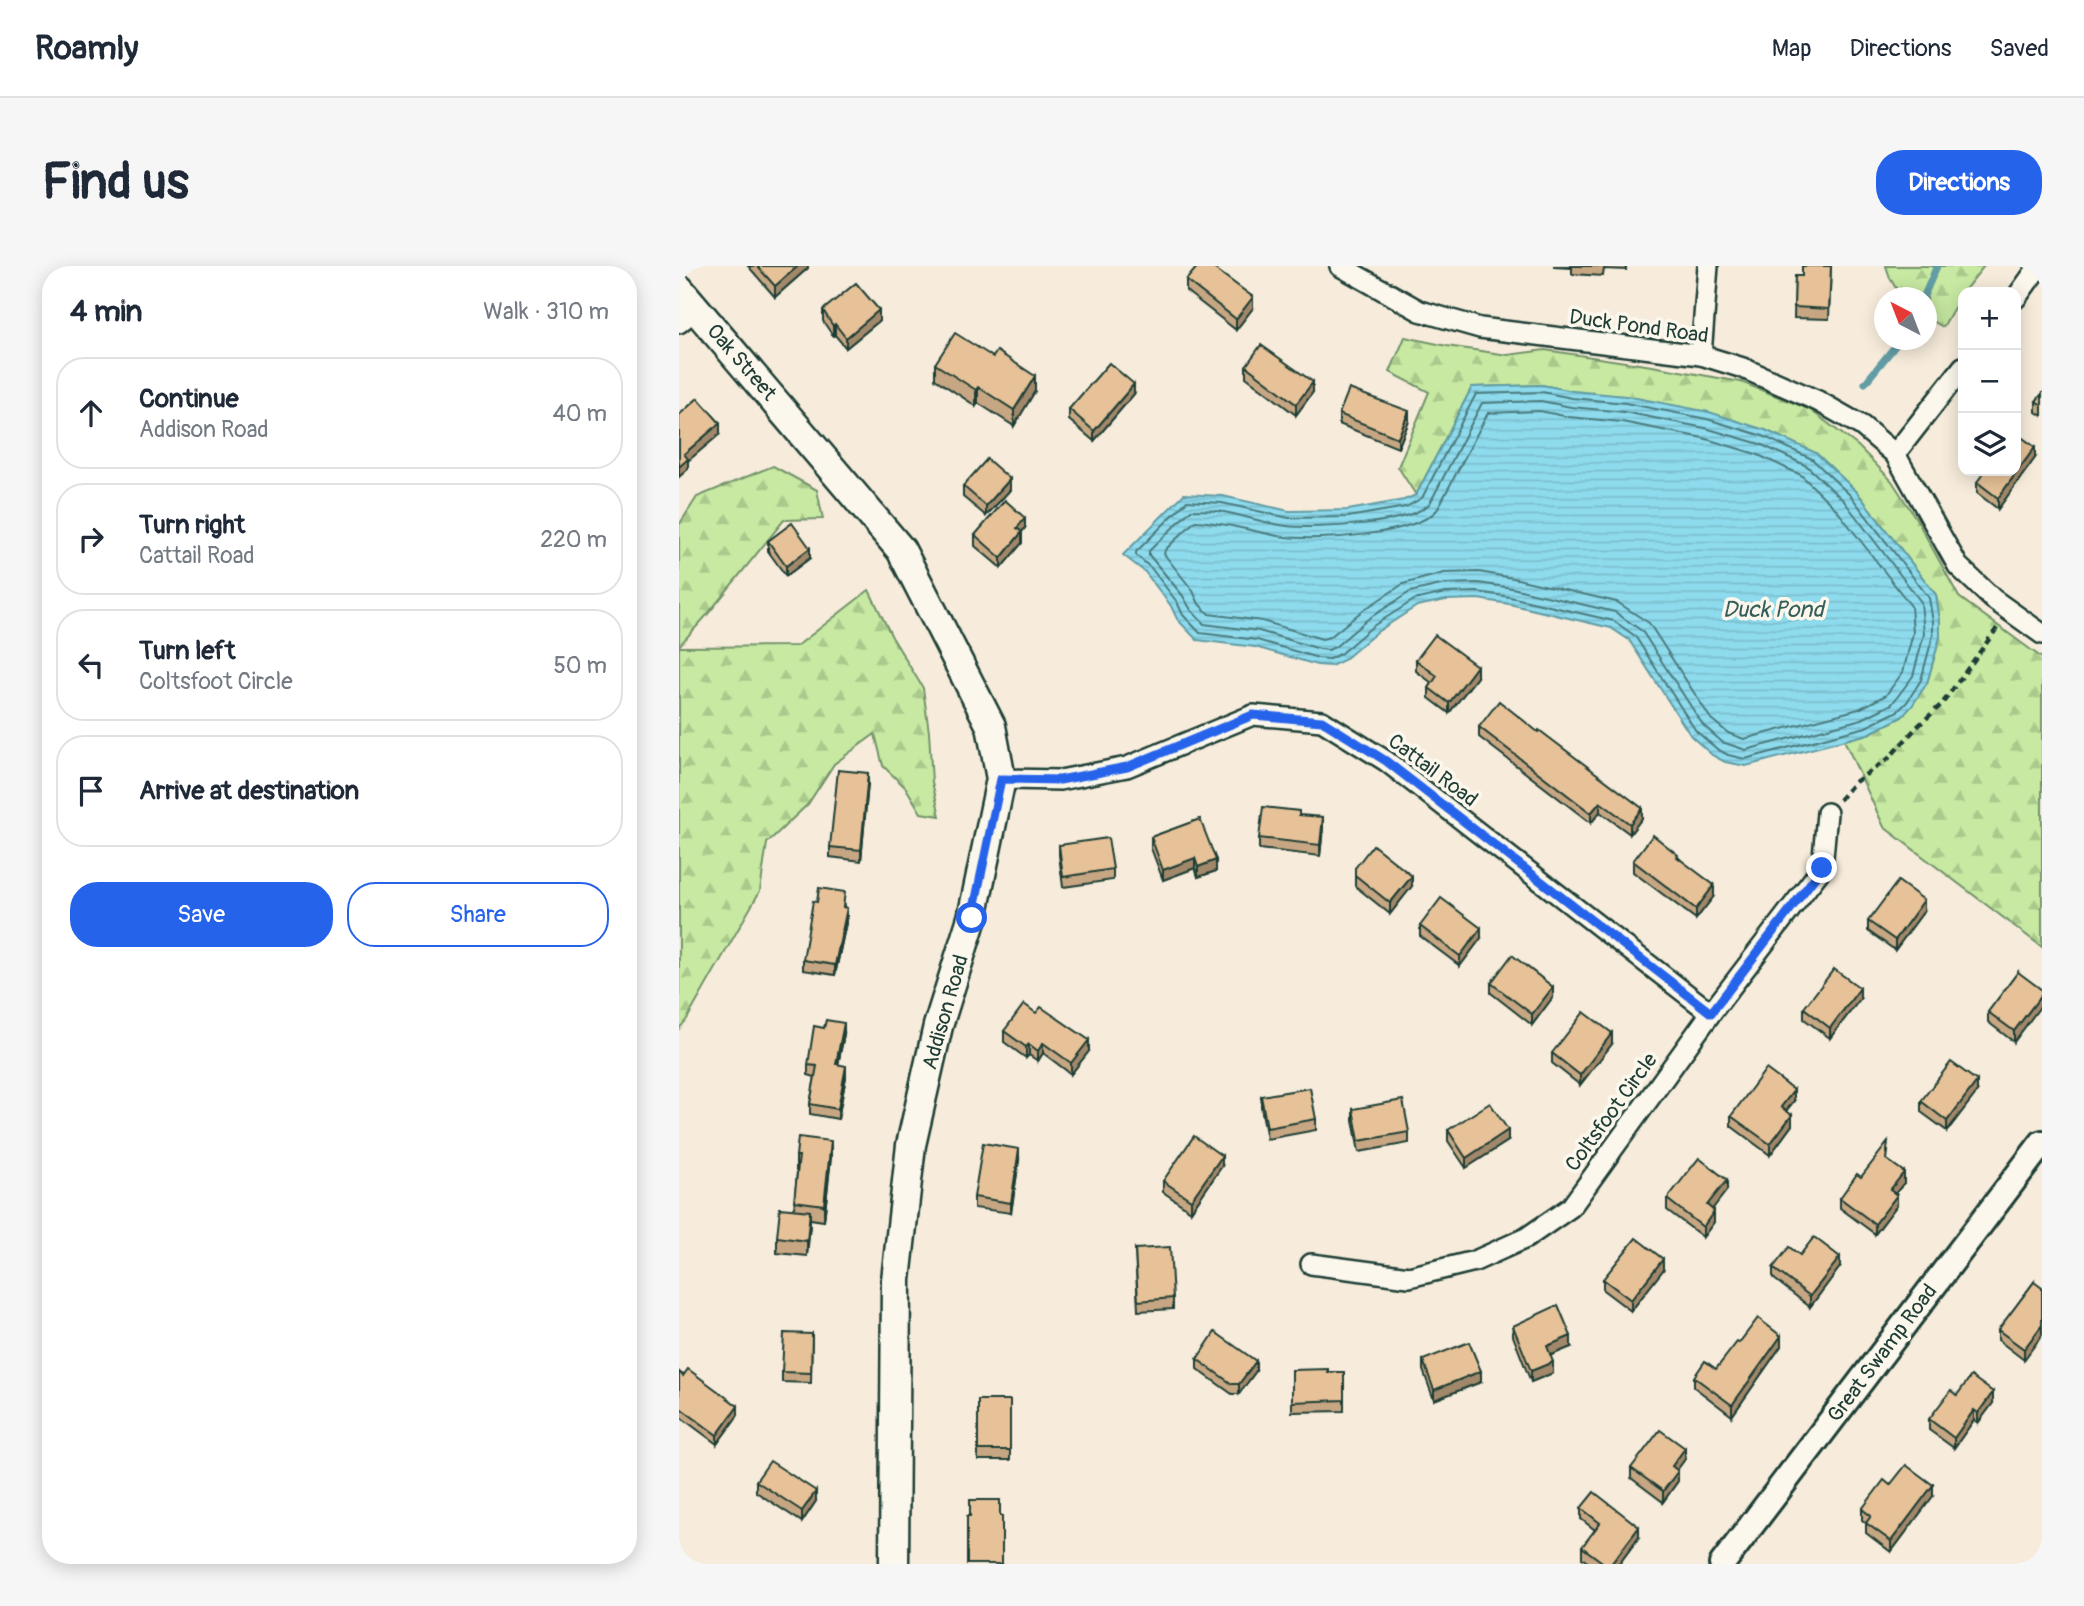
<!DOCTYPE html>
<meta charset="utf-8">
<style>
:root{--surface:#fff;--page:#f6f6f7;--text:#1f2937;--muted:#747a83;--line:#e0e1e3;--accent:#2563eb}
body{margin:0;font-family:Pangolin,sans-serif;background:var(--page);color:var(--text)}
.controls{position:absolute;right:21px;top:21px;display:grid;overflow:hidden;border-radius:14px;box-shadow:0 4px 18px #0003}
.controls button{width:63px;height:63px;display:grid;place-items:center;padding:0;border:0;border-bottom:2px solid var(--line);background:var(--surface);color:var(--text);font:35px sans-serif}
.compass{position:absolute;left:1195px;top:21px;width:63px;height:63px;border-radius:50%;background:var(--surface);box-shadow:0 4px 18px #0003;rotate:318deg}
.stop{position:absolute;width:21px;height:21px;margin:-16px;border:5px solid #2563eb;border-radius:50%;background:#fff}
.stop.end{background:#2563eb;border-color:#fff;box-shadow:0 2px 7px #0008}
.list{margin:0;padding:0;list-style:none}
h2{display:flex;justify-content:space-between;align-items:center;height:91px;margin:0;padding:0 28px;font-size:30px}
h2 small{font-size:23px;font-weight:400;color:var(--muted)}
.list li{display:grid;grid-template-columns:46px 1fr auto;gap:21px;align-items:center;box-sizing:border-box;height:112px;margin:0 14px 14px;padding:0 14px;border:2px solid var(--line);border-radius:28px}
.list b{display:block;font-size:26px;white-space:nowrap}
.list p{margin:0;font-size:23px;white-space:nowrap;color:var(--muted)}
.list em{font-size:23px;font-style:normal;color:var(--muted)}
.actions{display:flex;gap:14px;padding:21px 28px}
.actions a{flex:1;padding:16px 0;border:2px solid var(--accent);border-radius:28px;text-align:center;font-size:24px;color:var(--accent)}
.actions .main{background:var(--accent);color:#fff}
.icon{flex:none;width:38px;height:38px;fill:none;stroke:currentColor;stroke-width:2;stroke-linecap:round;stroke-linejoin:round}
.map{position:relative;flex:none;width:1363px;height:1298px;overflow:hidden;border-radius:28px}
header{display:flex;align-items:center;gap:42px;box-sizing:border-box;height:98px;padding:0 35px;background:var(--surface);border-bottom:2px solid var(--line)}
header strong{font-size:33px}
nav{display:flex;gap:38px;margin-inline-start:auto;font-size:24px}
.intro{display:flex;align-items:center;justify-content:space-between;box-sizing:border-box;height:168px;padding:0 42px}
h1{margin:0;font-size:49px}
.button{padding:18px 32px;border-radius:28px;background:var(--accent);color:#fff;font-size:24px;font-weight:700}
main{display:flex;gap:42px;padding:0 42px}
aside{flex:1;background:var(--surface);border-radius:28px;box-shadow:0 4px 18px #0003}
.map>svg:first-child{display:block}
</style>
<header>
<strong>Roamly</strong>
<nav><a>Map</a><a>Directions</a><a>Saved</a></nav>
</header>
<div class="intro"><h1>Find us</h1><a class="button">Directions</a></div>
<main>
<aside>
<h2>4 min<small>Walk · 310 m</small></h2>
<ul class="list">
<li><svg class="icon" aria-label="ahead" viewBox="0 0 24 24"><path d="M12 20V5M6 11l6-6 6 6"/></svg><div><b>Continue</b><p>Addison Road</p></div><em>40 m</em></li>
<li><svg class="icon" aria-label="right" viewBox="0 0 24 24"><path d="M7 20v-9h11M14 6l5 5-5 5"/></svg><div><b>Turn right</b><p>Cattail Road</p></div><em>220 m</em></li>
<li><svg class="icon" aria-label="left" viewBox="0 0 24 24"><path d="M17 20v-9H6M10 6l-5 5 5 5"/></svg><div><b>Turn left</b><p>Coltsfoot Circle</p></div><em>50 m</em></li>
<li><svg class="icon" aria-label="arrive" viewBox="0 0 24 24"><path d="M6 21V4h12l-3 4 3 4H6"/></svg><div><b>Arrive at destination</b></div></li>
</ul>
<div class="actions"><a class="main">Save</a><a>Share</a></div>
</aside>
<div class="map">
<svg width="1363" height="1298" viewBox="0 0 1363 1298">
<defs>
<pattern id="forest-firs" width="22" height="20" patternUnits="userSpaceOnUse" patternTransform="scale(1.75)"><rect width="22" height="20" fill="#c7e9a2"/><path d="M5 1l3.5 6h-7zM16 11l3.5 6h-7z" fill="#aac98c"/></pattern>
<pattern id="water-rules" width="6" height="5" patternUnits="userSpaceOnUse" patternTransform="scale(1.75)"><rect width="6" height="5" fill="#8edbee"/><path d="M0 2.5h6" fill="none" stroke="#7abdcd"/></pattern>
</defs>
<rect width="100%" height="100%" fill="#f7ecdb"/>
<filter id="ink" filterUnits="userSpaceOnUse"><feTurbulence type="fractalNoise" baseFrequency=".0143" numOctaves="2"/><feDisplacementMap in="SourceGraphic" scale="14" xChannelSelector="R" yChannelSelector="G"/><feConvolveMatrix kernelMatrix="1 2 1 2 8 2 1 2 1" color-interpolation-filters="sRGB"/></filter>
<g filter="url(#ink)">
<g fill="url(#forest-firs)" stroke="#73936b" stroke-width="2">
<path d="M1207,0H1305L1284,26L1264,61L1248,52V32L1222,31L1211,12Z"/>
<path d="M726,71L768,80L829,89L866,84L973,100L1062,116L1130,143L1179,180L1213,215L1238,254L1280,331L1363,392V681L1205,561L1165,474L1189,468L1223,451L1248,417L1261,371V356L1257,329L1177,225L1137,187L1086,164L863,119L793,121L737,229L719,201L750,126L711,106Z"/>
<path d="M94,200L138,224L144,253L105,254L28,349L0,380V259L18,231Z"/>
<path d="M190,324L213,371L244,422L250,466L253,516L261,550L242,547L227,522L204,500L196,468L155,498L129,538L88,577L81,625L8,753L0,763V381L118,380Z"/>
</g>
<path fill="url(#water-rules)" stroke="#629ca4" stroke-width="2" d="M863,119L894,125L947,130L1030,146L1086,164L1137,187L1177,225L1257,329L1261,356V371L1248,417L1233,440L1223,451L1189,468L1067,500L1046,496L1033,489L1012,470L950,374L932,362L830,338L799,333L767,334L738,340L698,366L665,394L652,400L638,399L576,381L518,374L498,353L492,340L466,306L444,289L505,228L544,230L610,245L669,244L725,234L737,229L793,121Z"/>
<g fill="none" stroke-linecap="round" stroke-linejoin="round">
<g stroke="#4b7c7e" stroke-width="2">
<path d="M863,126L893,132L946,137L1028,153L1084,170L1133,193L1172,230L1250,332L1254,356V369L1242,414L1228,436L1219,445L1187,461L1066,493L1049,489L1038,483L1017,465L956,370L935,355L831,331L799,326L766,327L735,334L694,360L661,388L650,393L639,392L578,374L521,367L504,349L498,336L472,302L457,289V286L508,235L543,237L610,252L669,251L727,241L743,232L797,128Z"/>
<path d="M862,135L892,141L945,146L1026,162L1081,178L1128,200L1165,235L1242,336L1245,368L1234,410L1213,438L1183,453L1067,484L1043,476L1024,459L963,365L936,346L833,322L799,317L766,318L731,326L689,353L656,381L649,384L641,383L580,365L525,358L512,344L504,330L470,289V285L512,244C523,244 534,244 545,246C566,250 587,258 608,260C637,263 732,259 751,237L803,137Z"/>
<path d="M861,145L890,151L943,156L1024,172L1077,188L1122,209L1157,243L1232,340L1234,367L1224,406L1207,429L1180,443L1065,473L1049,467L1032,453L970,357L938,336L834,312L800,306L765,307L724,318L683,345L651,371L643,373L583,355L530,348L520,338L514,325L485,288L486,284L516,255C547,256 576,267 607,271C640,275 736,269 758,244L809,147Z"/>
</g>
<g stroke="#629ca4" stroke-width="7">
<path d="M1244,32L1258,0"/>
<path d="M1186,117L1221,74"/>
</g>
<g stroke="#1f3d34" stroke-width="24">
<g id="minor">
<path d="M661,0L741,45L801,62L1022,89L1064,102L1139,135L1183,160L1216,188L1279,300L1314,333L1363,368"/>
<path d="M1337,32L1360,0"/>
<path d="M0,57L17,43"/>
<path d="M1022,89L1029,0"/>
<path d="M1216,188L1284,101"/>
<path d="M322,513L381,514L448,501L574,449L643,455L707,495L1032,747"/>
<path d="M632,998L730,1011L796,995L847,972L892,941L1032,747L1143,602L1148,547"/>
</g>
</g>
<g stroke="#1f3d34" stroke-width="30">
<path id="tertiary" d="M1043,1298L1363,877"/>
</g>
<g stroke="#1f3d34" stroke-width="33">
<path id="secondary" d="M0,23L222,284L312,460L322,513L293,652L259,760L232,879L217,1014L215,1298"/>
</g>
<path stroke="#1f3d34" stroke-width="4.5" stroke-dasharray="7 5" stroke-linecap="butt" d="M1160,534L1176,516L1209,493L1238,461L1263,438L1319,361"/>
<use href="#minor" stroke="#fbf7ec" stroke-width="19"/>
<use href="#tertiary" stroke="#fbf7ec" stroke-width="24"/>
<use href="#secondary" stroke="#fbf7ec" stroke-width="28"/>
</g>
<g fill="#c7a783" stroke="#1f3d34" stroke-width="2">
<path d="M69,0H129V2L96,31Z"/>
<path d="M875,0H947V4L925,3L924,10L893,8V2L875,1Z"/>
<path d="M1152,0L1150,53L1115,52L1116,10H1123Z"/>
<path d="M507,14L574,42L557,64L507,25Z"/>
<path d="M144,44L200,55L167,82L156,69L154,70L144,55Z"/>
<path d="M256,98L356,125L335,160L299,137L297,140L256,113Z"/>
<path d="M567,100L634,126L617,149L567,111Z"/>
<path d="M455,128L415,175L390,154V143Z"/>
<path d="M1363,128V150L1357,146V135Z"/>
<path d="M660,148L730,155L719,182L660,158Z"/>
<path d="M1356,192L1319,243L1298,227V216Z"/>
<path d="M284,220L331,224L307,250L284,231Z"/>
<path d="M346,262L343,266V277L322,302L296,280V269Z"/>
<path d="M89,275L131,292L107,310L89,285Z"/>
<path d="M737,394L798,411L770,447L750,432V422L753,417L737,405Z"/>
<path d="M800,461L963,552L951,568L921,546L912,557L800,471Z"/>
<path d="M189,517L182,595L151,591V581Z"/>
<path d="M521,553L537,605L519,611L516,602L484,614L472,582V571Z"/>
<path d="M644,562L641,590L580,583V572Z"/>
<path d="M380,579L434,603V614L384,621L380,589Z"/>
<path d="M999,591L1035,630L1017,653L954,606V595Z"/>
<path d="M676,602L733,620L711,648L676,620Z"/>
<path d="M166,637L165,641L168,652L156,709L124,704V694Z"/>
<path d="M1245,645L1216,684L1189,665V655Z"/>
<path d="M741,660L802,672L781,700L741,670Z"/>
<path d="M1339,706L1335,776L1309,756V746Z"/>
<path d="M812,717L874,731L853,759L812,727Z"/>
<path d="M1181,733L1151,772L1125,753V742Z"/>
<path d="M325,765L410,785L392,808L364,787L359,795L350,789L347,792L325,776Z"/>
<path d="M165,768L159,799L167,811L159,853L131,848V838L136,811L129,809V799Z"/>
<path d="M933,778L901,819L873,797V787Z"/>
<path d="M1298,826L1268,865L1242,846V835Z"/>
<path d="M582,830L637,853V864L588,873L582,841Z"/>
<path d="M1115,835L1107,845L1113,859L1091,889L1052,860V850Z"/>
<path d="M674,843L730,866V877L680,886L674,854Z"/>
<path d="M769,864L829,875L787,902L769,875Z"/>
<path d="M1209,886L1208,894L1225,917L1216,928L1218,939L1196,968L1161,942V932Z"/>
<path d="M117,890L152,891L145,955L131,953L128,990L98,987V971L115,943L118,905H117Z"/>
<path d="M340,894L332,947L295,942V931Z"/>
<path d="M543,900L512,945L484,926V915Z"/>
<path d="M1048,924L1033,943L1035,956L1024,971L988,944V933Z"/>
<path d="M456,983L494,1032V1043L459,1045Z"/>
<path d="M1161,1001L1131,1041L1094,1012V1002Z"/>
<path d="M984,1004L952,1045L924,1024V1013Z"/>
<path d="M1355,1016L1345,1094L1319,1074V1064Z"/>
<path d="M834,1060L892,1081L871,1089L874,1107L852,1116L834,1070Z"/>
<path d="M133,1068L132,1117L103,1116V1106Z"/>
<path d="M1060,1077L1102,1080L1053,1150L1015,1121V1111L1037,1103Z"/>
<path d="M518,1093L577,1105L560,1128H553L518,1103Z"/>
<path d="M744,1094L802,1116L755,1134L744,1104Z"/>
<path d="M613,1104L649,1106L665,1134V1145L613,1146Z"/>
<path d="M0,1106L59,1149L38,1178L0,1150Z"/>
<path d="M1278,1129L1314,1137L1299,1157L1295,1154L1275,1182L1250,1164V1153Z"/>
<rect x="299" y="1134" width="32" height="60"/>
<path d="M1006,1193L998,1204L999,1215L984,1236L952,1212V1202Z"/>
<path d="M77,1215L137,1235L123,1256L77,1226Z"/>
<path d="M1254,1230L1212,1286L1187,1267V1257L1183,1254V1243Z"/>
<path d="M902,1242L960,1271L940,1298H911L903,1292V1281L916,1264L902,1253Z"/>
</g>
<g fill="#a2886a" stroke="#1f3d34" stroke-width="2">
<path d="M119,0H129V2L96,31V20Z"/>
<path d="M574,31V42L557,64V53Z"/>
<path d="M200,44V55L167,82V72Z"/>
<path d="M156,58V69L154,70V60Z"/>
<path d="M356,110V125L335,160V144Z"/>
<path d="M634,116V126L617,149V138Z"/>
<path d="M455,118V128L415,175V165Z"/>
<path d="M299,121V137L297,140V124Z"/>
<path d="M730,145V155L719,182V172Z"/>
<path d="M41,157V168L9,195V203L0,211V201L5,188Z"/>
<path d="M1356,181V192L1319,243V232Z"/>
<path d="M331,213V224L307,250V240Z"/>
<path d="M346,252V262L338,272V262Z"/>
<path d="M343,266V277L322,302V292Z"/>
<path d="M131,282V292L107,310V300Z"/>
<path d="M798,400V411L770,447V437Z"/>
<path d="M189,507V517L182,595V584Z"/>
<path d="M921,536V546L912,557V547Z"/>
<path d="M963,542V552L951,568V558Z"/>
<path d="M644,551V562L641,590V579Z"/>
<path d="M516,592V602L484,614V604Z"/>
<path d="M537,594V605L519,611V601Z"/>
<path d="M733,610V620L711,648V637Z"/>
<path d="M1035,619V630L1017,653V643Z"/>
<path d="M1245,634V645L1216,684V674Z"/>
<path d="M168,642V652L156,709V699Z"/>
<path d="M802,662V672L781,700V690Z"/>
<path d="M874,721V731L853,759V748Z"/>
<path d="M1181,722V733L1151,772V762Z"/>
<path d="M1363,728V738L1335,776V765Z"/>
<path d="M165,757V768L157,809V798Z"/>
<path d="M933,767V778L901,819V809Z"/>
<path d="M410,774V785L392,808V797Z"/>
<path d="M364,777V787L359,795V785Z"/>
<path d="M350,778V789L347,792V781Z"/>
<path d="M167,800V811L159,853V843Z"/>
<path d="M1298,815V826L1268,865V855Z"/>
<path d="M1115,824V835L1102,851V841Z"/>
<path d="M1113,849V859L1091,889V878Z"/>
<path d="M829,864V875L787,902V892Z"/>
<path d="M152,875V891L145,955V939Z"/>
<path d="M340,883V894L332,947V937Z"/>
<path d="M543,890V900L512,945V934Z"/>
<path d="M1225,906V917L1211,934V924Z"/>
<path d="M1048,914V924L1028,950V939Z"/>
<path d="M1218,929V939L1196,968V958Z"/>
<path d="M131,945V960L128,990V975Z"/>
<path d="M1035,945V956L1024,971V961Z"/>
<path d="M1161,991V1001L1131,1041V1030Z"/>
<path d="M984,993V1004L952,1045V1034Z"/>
<path d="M1363,1059V1069L1345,1094V1083Z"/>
<path d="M892,1070V1081L868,1091V1080Z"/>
<path d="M1102,1070V1080L1053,1150V1139Z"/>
<path d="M577,1095V1105L560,1128V1118Z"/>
<path d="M874,1096V1107L852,1116V1105Z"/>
<path d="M802,1105V1116L755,1134V1124Z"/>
<path d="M1314,1126V1137L1299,1157V1147Z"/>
<path d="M59,1140V1149L38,1178V1169Z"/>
<path d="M1295,1144V1154L1275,1182V1172Z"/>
<path d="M1006,1182V1193L993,1211V1200Z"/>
<path d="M999,1205V1215L984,1236V1225Z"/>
<path d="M1254,1219V1230L1212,1286V1275Z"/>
<path d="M137,1225V1235L123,1256V1245Z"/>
<path d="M960,1261V1271L940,1298H932Z"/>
</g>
<g fill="#e7c298" stroke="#1f3d34" stroke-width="2">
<path d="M78,0H119L96,20Z"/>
<path d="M519,0H532L574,31L557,53L507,14Z"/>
<path d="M1123,0H1152L1150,43L1115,41L1116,10H1123Z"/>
<path d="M177,17L200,44L167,72L156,58L154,60L144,44Z"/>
<path d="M276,67L314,91L318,85L356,110L335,144L299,121L297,124L256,98Z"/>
<path d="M582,79L634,116L617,138L567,100Z"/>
<path d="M430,97L455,118L415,165L390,143Z"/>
<path d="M670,123L730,145L719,172L660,148Z"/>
<path d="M1363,128V139L1357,135Z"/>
<path d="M19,132L41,157L5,188L9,193L0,201V149Z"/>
<path d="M1337,167L1356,181L1319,232L1298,216L1306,205H1337Z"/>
<path d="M308,193L331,213L307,240L284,220Z"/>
<path d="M326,234L346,252L338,262L343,266L322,292L296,269Z"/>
<path d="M113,257L131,282L107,300L89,275Z"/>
<path d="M756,369L798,400L770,437L750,422L758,410L737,394Z"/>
<path d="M820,435L859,466L860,464L963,542L951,558L921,536L912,547L800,461Z"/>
<path d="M159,504L189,507L182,584L151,581Z"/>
<path d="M584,541L620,545V549L644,551L641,579L580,572Z"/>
<path d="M521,553L537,594L519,601L516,592L484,604L472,571Z"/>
<path d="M974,569L999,589L998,591L1035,619L1017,643L954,595Z"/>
<path d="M429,572L434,603L384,611L380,579Z"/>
<path d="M694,579L733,610L711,637L676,609V602Z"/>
<path d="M1219,615L1245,634L1216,674L1189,655Z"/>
<path d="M140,622L166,626L164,641L168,642L156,699L124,694L134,635L138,636Z"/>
<path d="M762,632L802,662L781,690L741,660Z"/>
<path d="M833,689L874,721L853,748L812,717Z"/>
<path d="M1155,703L1181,722L1151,762L1125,742Z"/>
<path d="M1339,706L1363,724V728L1335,765L1309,746Z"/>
<path d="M345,738L357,747L362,741L410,774L392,797L364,777L359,785L350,778L347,781L325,765Z"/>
<path d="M905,746L933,767L901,809L873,787Z"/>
<path d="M147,754L165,757L157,798L167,800L159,843L131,838L138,800L129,799L135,760L145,762Z"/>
<path d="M1272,796L1298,815L1268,855L1242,835Z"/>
<path d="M1087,803L1115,824L1102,841L1113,849L1091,878L1052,850Z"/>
<path d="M631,822L637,853L588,862L582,830Z"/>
<path d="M724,834L730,866L680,875L674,843Z"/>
<path d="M811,837L829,864L787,892L769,864Z"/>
<path d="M515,870L543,890L512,934L484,915Z"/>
<path d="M119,871L152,875L145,939L115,935L120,890H117Z"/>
<path d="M1209,876L1207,893L1225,906L1211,924L1218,929L1196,958L1161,932L1178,908L1182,911Z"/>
<path d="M304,877L340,883L332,937L295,931Z"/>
<path d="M1020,892L1048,914L1028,939L1035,945L1024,961L988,933Z"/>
<path d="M101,942L131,945L128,975L98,971Z"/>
<path d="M1135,971L1161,991L1131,1030L1094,1002L1110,981L1121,989Z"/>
<path d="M957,972L984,993L952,1034L924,1013Z"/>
<path d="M491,981L494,1032L459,1035L456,983Z"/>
<path d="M1355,1016L1363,1022V1059L1345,1083L1319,1064Z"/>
<path d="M879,1039L892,1070L868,1080L874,1096L852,1105L834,1060Z"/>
<path d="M1079,1052L1102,1070L1053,1139L1015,1111L1026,1095L1037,1103L1058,1076L1060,1077Z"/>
<path d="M536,1066L577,1095L560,1118H553L518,1093Z"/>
<path d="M105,1067L133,1068L132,1107L103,1106Z"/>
<path d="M790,1076L802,1105L755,1124L744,1094Z"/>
<path d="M9,1103L59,1140L38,1169L0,1141V1106L4,1110Z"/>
<path d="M649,1103V1106H665V1134L613,1136V1104Z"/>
<path d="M1292,1110L1314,1126L1299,1147L1295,1144L1275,1172L1250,1153L1272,1124L1278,1129Z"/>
<rect x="299" y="1134" width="32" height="50"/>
<path d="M981,1164L1006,1182L993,1200L999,1205L984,1225L952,1202Z"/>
<path d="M91,1195L137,1225L123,1245L77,1215Z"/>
<path d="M1227,1199L1254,1219L1212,1275L1187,1257L1192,1250L1183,1243L1205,1214L1211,1219Z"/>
<path d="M915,1226L960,1261L932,1298H926L903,1281L921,1257L902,1242Z"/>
<path d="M291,1234H321V1250H323V1298H288V1250H291Z"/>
</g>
</g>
<g fill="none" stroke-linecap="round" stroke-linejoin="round" filter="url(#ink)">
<path stroke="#2563eb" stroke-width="9" d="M293,652L322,513L381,514L448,501L574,449L643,455L707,495L1032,747L1143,602"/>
</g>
<g text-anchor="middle" stroke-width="7" stroke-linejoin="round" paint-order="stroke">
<g font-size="21" fill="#1f3d34" stroke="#fbf7ec">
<text transform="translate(960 60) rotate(8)" y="7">Duck Pond Road</text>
<text transform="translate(63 96) rotate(49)" y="7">Oak Street</text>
<text transform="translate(754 504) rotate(37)" y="7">Cattail Road</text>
<text transform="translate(266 746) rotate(-74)" y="7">Addison Road</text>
<text transform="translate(932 846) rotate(-54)" y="7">Coltsfoot Circle</text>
<text transform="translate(1203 1087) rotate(-53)" y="7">Great Swamp Road</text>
</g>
<g font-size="23" font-style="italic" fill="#355d59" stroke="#fbf7ec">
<text x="1094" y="351">Duck Pond</text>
</g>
</g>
</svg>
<div class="controls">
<button>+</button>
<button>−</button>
<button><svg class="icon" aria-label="layers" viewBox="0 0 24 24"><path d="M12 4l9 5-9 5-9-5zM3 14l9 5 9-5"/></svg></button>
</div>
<svg class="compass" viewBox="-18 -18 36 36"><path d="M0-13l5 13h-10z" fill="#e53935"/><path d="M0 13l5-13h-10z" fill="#747a83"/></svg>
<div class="stop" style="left:293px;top:652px"></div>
<div class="stop end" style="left:1143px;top:602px"></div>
</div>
</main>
